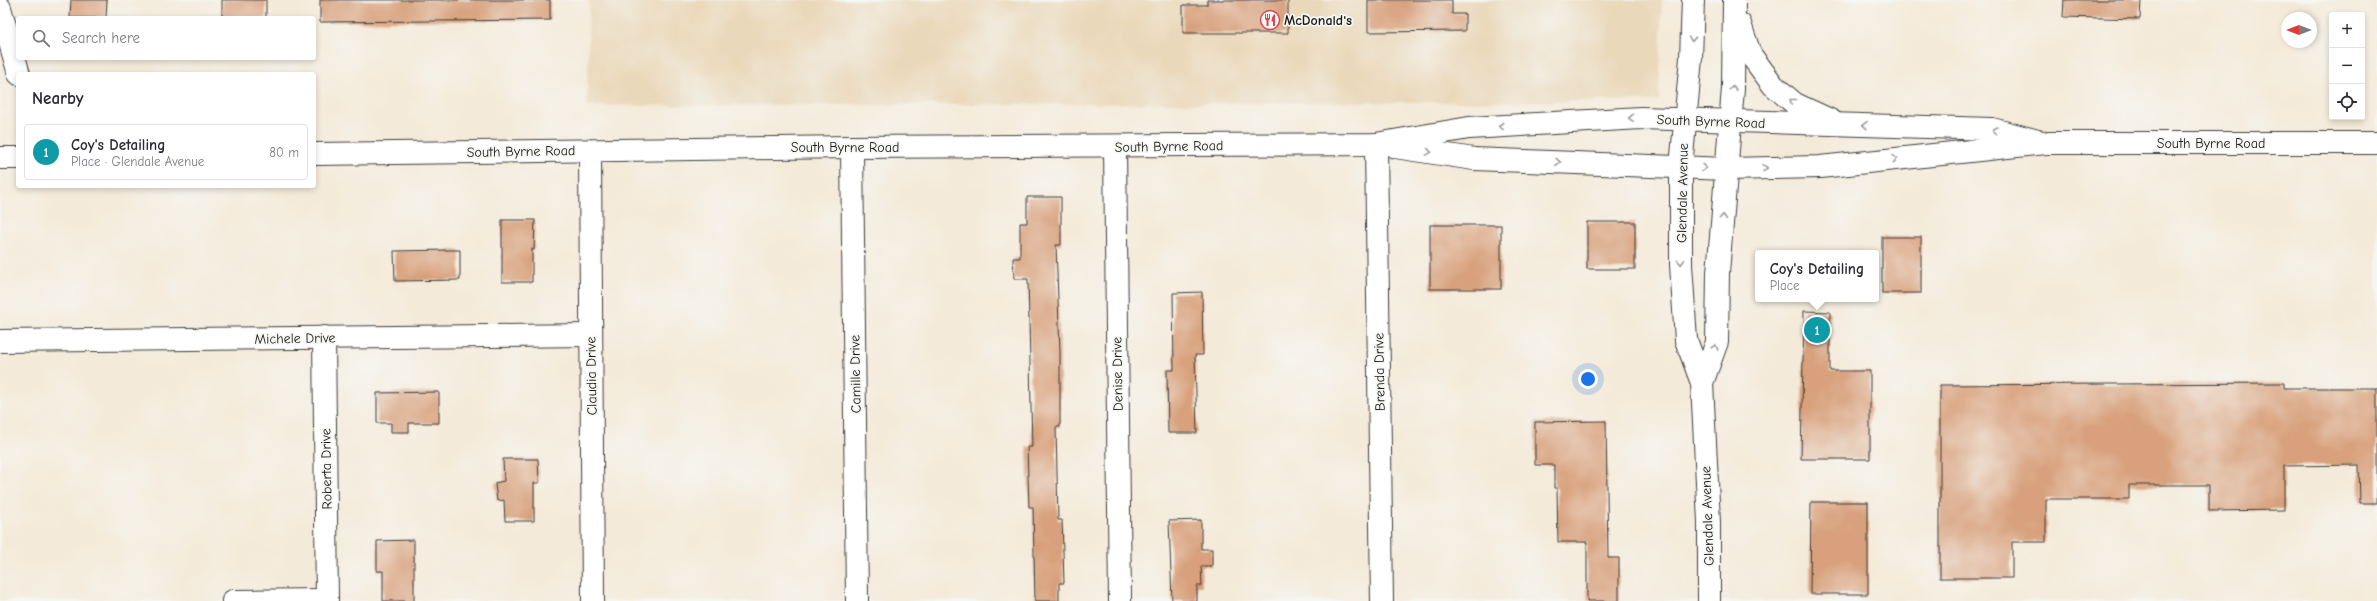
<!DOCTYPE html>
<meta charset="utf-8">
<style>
:root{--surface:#fff;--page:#f7f7f7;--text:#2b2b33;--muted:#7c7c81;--line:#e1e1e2;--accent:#0b8043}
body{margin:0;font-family:"Comic Neue",sans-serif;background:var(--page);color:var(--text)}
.controls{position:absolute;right:12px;top:12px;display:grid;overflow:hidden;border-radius:4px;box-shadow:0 2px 6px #0003}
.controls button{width:36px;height:36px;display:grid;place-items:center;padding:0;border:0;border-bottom:1px solid var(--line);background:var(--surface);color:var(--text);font:20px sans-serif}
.compass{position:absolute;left:2281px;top:12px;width:36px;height:36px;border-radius:50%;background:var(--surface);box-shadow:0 2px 6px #0003;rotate:270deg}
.you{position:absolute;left:1588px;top:379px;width:14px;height:14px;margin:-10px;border:3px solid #fff;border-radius:50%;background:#1a73e8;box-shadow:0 0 0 6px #1a73e833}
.badge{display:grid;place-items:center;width:26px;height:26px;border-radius:50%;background:var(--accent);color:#fff;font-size:13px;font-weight:700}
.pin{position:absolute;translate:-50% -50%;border:2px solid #fff;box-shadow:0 1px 4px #0006}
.popup{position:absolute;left:1755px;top:250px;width:124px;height:52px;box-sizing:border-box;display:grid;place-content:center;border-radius:4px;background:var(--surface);filter:drop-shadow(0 1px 3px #0005);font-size:13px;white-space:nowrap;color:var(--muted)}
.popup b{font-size:15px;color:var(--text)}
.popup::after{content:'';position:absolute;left:50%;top:100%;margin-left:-8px;border:8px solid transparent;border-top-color:var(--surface)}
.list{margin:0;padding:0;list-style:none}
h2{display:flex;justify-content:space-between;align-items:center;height:52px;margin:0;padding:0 16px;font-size:17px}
h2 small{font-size:13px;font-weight:400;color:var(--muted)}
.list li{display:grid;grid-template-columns:26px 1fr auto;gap:12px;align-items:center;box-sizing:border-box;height:56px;margin:0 8px 8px;padding:0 8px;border:1px solid var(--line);border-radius:4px}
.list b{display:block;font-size:15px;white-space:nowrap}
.list p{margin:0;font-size:13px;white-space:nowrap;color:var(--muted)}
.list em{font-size:13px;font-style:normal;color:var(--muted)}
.icon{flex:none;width:22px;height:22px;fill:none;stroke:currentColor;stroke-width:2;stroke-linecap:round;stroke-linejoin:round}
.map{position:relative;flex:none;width:2377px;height:601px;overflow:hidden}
.search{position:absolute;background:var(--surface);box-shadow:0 2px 6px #0003;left:16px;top:16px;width:300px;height:44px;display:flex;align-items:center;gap:10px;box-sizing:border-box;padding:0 14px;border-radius:4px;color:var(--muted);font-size:15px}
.panel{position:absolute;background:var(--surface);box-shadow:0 2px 6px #0003;left:16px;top:72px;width:300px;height:116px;border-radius:4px}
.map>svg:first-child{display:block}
</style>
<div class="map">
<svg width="2377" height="601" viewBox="0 0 2377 601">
<rect width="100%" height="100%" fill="#f6f6f2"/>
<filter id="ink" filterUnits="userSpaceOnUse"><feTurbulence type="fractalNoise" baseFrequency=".025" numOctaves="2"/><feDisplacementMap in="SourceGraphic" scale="8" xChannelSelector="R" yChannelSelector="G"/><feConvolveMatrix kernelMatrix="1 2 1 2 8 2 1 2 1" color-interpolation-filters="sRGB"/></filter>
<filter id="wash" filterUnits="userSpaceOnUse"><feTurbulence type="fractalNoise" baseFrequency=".012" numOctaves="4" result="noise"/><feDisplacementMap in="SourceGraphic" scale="16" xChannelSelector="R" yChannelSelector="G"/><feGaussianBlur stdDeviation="0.9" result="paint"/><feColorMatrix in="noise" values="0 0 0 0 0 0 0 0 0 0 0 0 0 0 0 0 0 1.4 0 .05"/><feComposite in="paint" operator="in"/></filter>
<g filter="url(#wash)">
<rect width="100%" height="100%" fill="#f4ead9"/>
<path fill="#ead8ba" d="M589,0H1662L1659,101L587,106Z"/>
<g id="blocks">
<g fill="#d8a07c">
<path d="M71,0H107L106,18H70Z"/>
<rect x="222" y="0" width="44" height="18"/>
<path d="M320,0H550V20L320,22Z"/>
<path d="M1207,0H1288V33H1183V5H1207Z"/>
<path d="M1368,0H1452V14H1465V31L1368,32Z"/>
<path d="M2064,0H2141L2140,19L2063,17Z"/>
<path d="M1027,197H1061V245H1056L1060,352V427H1056L1058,520H1062L1064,583H1059V601H1035L1033,507H1029L1027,447H1032L1028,279H1014L1013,258H1020V223H1027Z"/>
<path d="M502,220H535L534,250L532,249V282H502Z"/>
<rect x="1587" y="222" width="48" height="47"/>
<rect x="1430" y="225" width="71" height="64"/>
<rect x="1882" y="237" width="39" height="56"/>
<path d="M452,250H460V280L395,281L394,251Z"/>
<path d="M1202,292L1203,355H1195L1197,433H1168L1167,370H1174L1173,293Z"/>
<path d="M1804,311L1830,312V371H1870V459H1801Z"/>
<path d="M2284,383V388H2377V503H2360L2359,465L2284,466V510L2209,511V485H2129V499H2046V542H2012V578H1940V385Z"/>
<path d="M439,392V423H409V432H391V423H377V393Z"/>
<path d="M1606,421L1608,558H1619V601H1587V542H1558L1557,488H1554V465H1535V422Z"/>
<path d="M503,459H538L539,483H534V521H505L504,500L497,501L495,483L504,481Z"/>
<path d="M1811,502H1868V594H1810Z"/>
<path d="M1201,520V549H1212V566H1201L1202,586H1197V601H1172L1169,521Z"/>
<path d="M414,540V601H383V571H377V541Z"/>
</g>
</g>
</g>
<g filter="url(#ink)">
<use href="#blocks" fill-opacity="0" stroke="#3c3b38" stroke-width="1"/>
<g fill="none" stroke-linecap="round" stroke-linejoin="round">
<g stroke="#3c3b38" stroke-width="24">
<g id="minor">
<path d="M0,8L19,74"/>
<path d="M1376,144L1382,601"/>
<path d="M852,147L857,601"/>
<path d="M1115,147L1120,601"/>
<path d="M590,151L593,601"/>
<path d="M324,337L327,601"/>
<path d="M0,341L591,335"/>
<path d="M233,601L327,600"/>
</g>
</g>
<g stroke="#3c3b38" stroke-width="24">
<g id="major">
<path d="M1693,0L1691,58L1681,167V265L1686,340L1702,383L1709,522V601"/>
<path d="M1740,24L1750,54L1773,85L1795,104L1832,121"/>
<path d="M1395,147L1474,159L1726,169L1820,167L2046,143H2377"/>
<path d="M314,154L852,147L1376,144L1469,128L1641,118L1992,129L2046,143"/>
<path d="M0,158H18"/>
<path d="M1702,383L1717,342L1718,273L1733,88L1734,0"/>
</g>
</g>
<use href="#minor" stroke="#fff" stroke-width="22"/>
<use href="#major" stroke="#fff" stroke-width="22"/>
</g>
<defs><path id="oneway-chevron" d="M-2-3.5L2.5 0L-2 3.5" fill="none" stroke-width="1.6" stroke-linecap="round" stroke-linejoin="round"/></defs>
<g stroke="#999">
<use href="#oneway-chevron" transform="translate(1692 39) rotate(92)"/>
<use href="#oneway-chevron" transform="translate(1733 88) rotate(-87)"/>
<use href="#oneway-chevron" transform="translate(1792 101) rotate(-142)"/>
<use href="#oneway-chevron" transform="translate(1631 118) rotate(179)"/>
<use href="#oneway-chevron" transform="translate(1865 125) rotate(-179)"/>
<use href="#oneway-chevron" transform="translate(1501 126) rotate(177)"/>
<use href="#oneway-chevron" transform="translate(1995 130) rotate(-168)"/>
<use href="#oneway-chevron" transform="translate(1429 152) rotate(9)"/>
<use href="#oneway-chevron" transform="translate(1895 159) rotate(-6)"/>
<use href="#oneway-chevron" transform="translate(1558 162) rotate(2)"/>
<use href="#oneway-chevron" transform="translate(1704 168) rotate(3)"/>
<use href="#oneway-chevron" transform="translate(1765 168) rotate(-1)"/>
<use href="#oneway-chevron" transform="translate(1723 217) rotate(-86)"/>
<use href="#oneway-chevron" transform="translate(1681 262) rotate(89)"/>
<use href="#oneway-chevron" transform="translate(1715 347) rotate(-73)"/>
</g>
</g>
<defs>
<g id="restaurant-ring" transform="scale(1)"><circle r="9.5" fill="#f6f6f2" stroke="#d1495b" stroke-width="1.5"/><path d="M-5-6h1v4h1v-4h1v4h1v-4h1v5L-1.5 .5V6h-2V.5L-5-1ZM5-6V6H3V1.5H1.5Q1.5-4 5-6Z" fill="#d1495b"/></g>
</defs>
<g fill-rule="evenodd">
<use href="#restaurant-ring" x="1270" y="20"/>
</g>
<g text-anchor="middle" stroke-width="3.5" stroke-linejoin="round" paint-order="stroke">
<g font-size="14" font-weight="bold" fill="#1c1c1c" stroke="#f6f6f2" text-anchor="start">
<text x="1284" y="25">McDonald's</text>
</g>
<g font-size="14" fill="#1c1c1c" stroke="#f6f6f2">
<text transform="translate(1711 121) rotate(2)" y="5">South Byrne Road</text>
<text x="2211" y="148">South Byrne Road</text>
<text transform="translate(1169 146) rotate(-1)" y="5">South Byrne Road</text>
<text x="845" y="152">South Byrne Road</text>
<text transform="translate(521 151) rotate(-1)" y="5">South Byrne Road</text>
<text transform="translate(1682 193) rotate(-89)" y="5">Glendale Avenue</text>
<text transform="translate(295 338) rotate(-1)" y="5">Michele Drive</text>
<text transform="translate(1379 372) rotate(-91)" y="5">Brenda Drive</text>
<text transform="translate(855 374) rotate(-91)" y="5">Camille Drive</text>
<text transform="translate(1117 374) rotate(-91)" y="5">Denise Drive</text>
<text transform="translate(591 376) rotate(-91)" y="5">Claudia Drive</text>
<text transform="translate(326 469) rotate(-91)" y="5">Roberta Drive</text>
<text transform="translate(1707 516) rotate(-92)" y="5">Glendale Avenue</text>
</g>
</g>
</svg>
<div class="controls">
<button>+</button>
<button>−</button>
<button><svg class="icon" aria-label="locate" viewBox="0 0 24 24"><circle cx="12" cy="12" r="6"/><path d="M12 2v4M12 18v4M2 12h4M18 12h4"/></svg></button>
</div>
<svg class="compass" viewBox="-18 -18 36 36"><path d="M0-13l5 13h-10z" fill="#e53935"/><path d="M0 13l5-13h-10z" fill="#7c7c81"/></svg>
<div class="you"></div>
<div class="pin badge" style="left:1817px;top:330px;background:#0f9aa8">1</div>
<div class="popup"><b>Coy's Detailing</b>Place</div>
<div class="search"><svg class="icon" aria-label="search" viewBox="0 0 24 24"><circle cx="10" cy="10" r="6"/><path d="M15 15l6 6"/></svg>Search here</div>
<section class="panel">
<h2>Nearby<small></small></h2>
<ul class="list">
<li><span class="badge" style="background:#0f9aa8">1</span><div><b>Coy's Detailing</b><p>Place · Glendale Avenue</p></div><em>80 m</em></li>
</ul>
</section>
</div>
